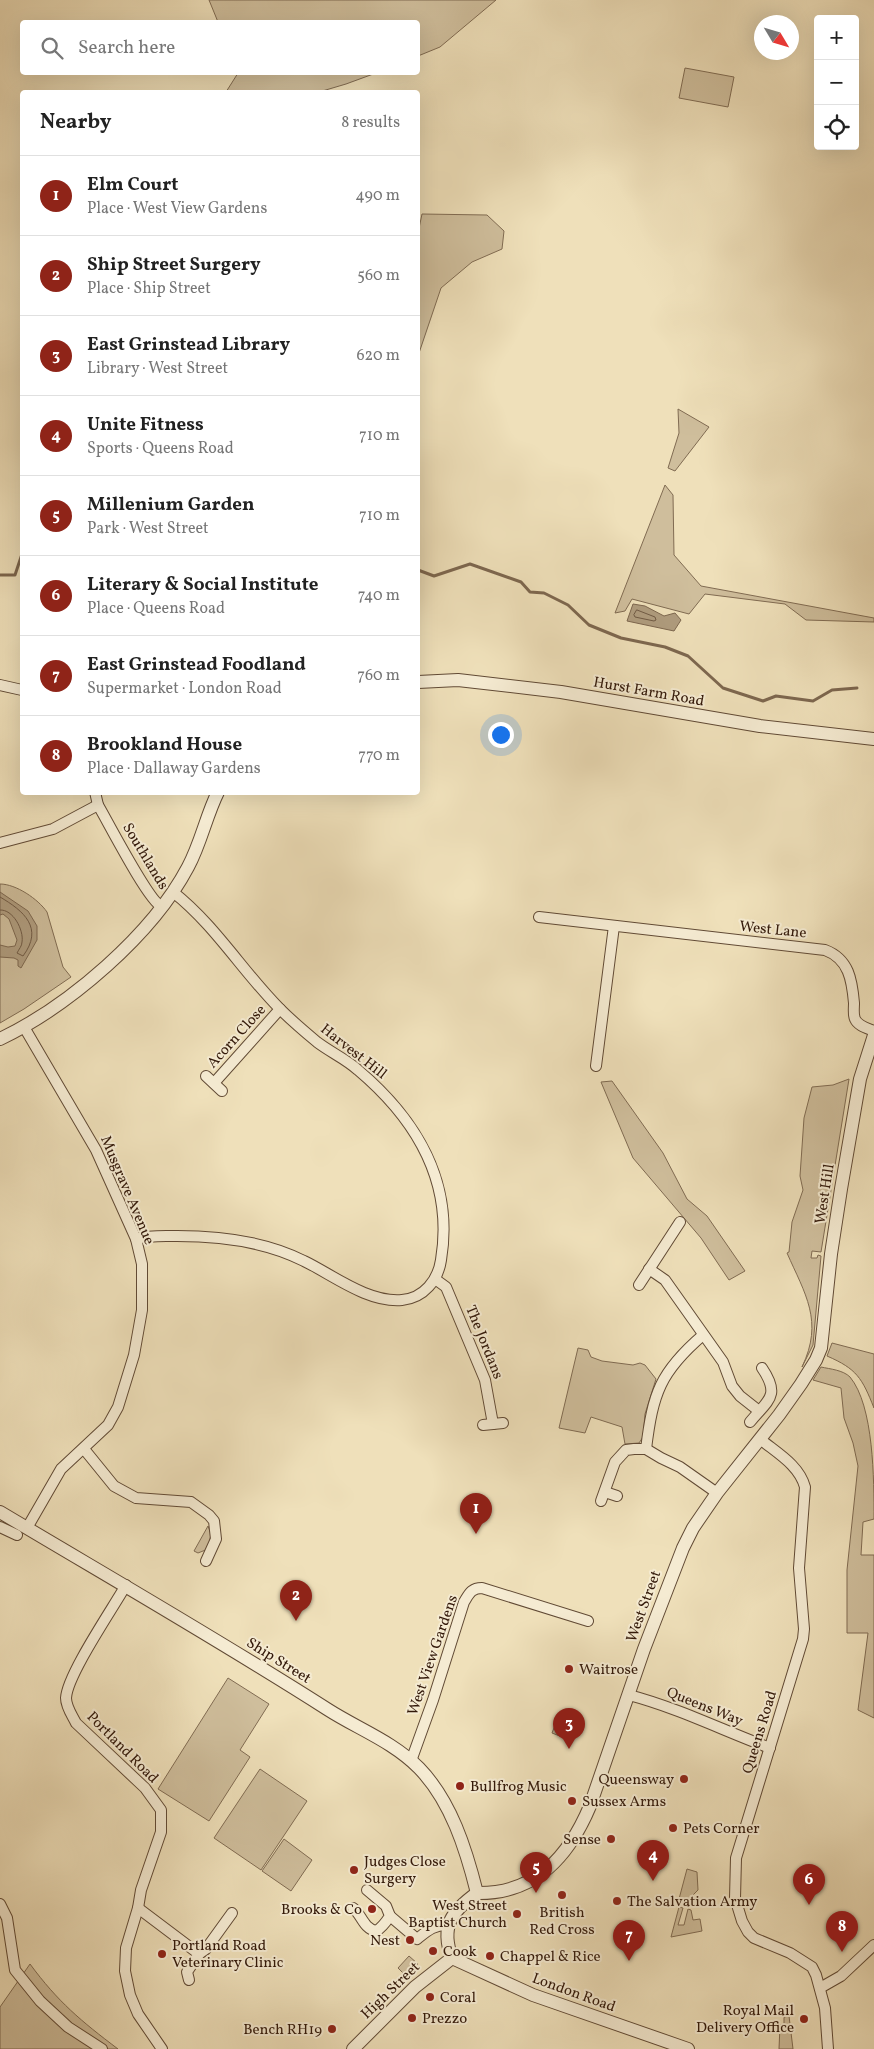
<!DOCTYPE html>
<meta charset="utf-8">
<style>
:root{--surface:#fff;--page:#f6f6f6;--text:#222;--muted:#767676;--line:#e0e0e0;--accent:#8f2418}
body{margin:0;font-family:Vollkorn,serif;background:var(--page);color:var(--text)}
.controls{position:absolute;right:15px;top:15px;display:grid;overflow:hidden;border-radius:5px;box-shadow:0 5px 20px #0002}
.controls button{width:45px;height:45px;display:grid;place-items:center;padding:0;border:0;border-bottom:1px solid var(--line);background:var(--surface);color:var(--text);font:25px sans-serif}
.compass{position:absolute;left:754px;top:15px;width:45px;height:45px;border-radius:50%;background:var(--surface);box-shadow:0 5px 20px #0002;rotate:128deg}
.you{position:absolute;left:500px;top:734px;width:18px;height:18px;margin:-12px;border:4px solid #fff;border-radius:50%;background:#1a73e8;box-shadow:0 0 0 8px #1a73e833}
.badge{display:grid;place-items:center;width:32px;height:32px;border-radius:50%;background:var(--accent);color:#fff;font-size:16px;font-weight:700}
.pin{position:absolute;translate:-50% -41px;filter:drop-shadow(0 1px 2px #0008)}
.pin::after{content:'';position:absolute;top:26px;width:18px;height:15px;background:inherit;clip-path:polygon(0 0,100% 0,50% 100%)}
.list{margin:0;padding:0;list-style:none}
h2{display:flex;justify-content:space-between;align-items:center;height:65px;margin:0;padding:0 20px;font-size:21px}
h2 small{font-size:16px;font-weight:400;color:var(--muted)}
.list li{display:grid;grid-template-columns:32px 1fr auto;gap:15px;align-items:center;box-sizing:border-box;height:80px;padding:0 20px;border-top:1px solid var(--line)}
.list b{display:block;font-size:19px;white-space:nowrap}
.list p{margin:0;font-size:16px;white-space:nowrap;color:var(--muted)}
.list em{font-size:16px;font-style:normal;color:var(--muted)}
.icon{flex:none;width:28px;height:28px;fill:none;stroke:currentColor;stroke-width:2;stroke-linecap:round;stroke-linejoin:round}
.map{position:relative;flex:none;width:874px;height:2049px;overflow:hidden}
.search{position:absolute;background:var(--surface);box-shadow:0 5px 20px #0002;left:20px;top:20px;width:400px;height:55px;display:flex;align-items:center;gap:12px;box-sizing:border-box;padding:0 18px;border-radius:5px;color:var(--muted);font-size:19px}
.panel{position:absolute;background:var(--surface);box-shadow:0 5px 20px #0002;left:20px;top:90px;width:400px;height:705px;border-radius:5px}
.map>svg:first-child{display:block}
</style>
<div class="map">
<svg width="874" height="2049" viewBox="0 0 874 2049">
<rect width="100%" height="100%" fill="#efe0ba"/>
<filter id="stains"><feTurbulence type="fractalNoise" baseFrequency=".004" numOctaves="4"/><feColorMatrix values="0 0 0 0 .2 0 0 0 0 .09 0 0 0 0 .02 0 0 0 .5 -.17"/></filter>
<radialGradient id="worn" r=".72"><stop offset=".6" stop-color="#630" stop-opacity="0"/><stop offset="1" stop-color="#630" stop-opacity=".3"/></radialGradient>
<g fill="#cfbe9c" stroke="#806b52">
<path d="M209,0H496L440,47L418,56V22H218Z"/>
<path d="M685,68L734,77L728,107L679,98Z"/>
<path d="M238,73V72L376,73L346,84L319,92H226Z"/>
<path d="M422,214L487,215L504,231L502,249L472,262L441,288L418,356V233Z"/>
<path d="M678,409L709,427L675,471L668,468L679,433Z"/>
<path d="M665,485L673,495L674,555L701,586L874,618V622L806,620L785,604L705,594L689,614L632,599L625,611L615,613Z"/>
<path d="M0,884C16,884 38,899 47,912L63,967L71,977L24,1009L0,1023Z"/>
<path d="M849,1079L821,1252L812,1251L811,1258H817L818,1255L821,1256L813,1345L802,1367C824,1321 805,1294 787,1253L789,1252L792,1222L803,1190L800,1176L804,1118L812,1087L833,1085Z"/>
<path d="M612,1081L663,1153L687,1199L707,1216L745,1271L729,1280L701,1238L633,1158L601,1082Z"/>
<path d="M832,1343L874,1354V1408C862,1378 857,1369 827,1356Z"/>
<path d="M578,1348L588,1350L591,1357L602,1361L633,1365L640,1363L645,1365L656,1379L645,1414L643,1437L639,1443L625,1444L622,1427L591,1417L585,1433L559,1428Z"/>
<path d="M821,1367C830,1369 843,1370 850,1377C874,1406 874,1480 874,1519L863,1522L861,1555H874V1718L858,1710L868,1633H847V1570L858,1466L853,1443L844,1418L841,1388L813,1380Z"/>
<path d="M208,1526L211,1534L208,1549L198,1553L194,1551Z"/>
<path d="M228,1678L269,1704L240,1750L250,1757L209,1821L158,1789Z"/>
<path d="M559,1715L571,1719L565,1738L552,1733Z"/>
<path d="M260,1769L307,1801L261,1870L214,1838Z"/>
<path d="M284,1839L312,1860L291,1891L262,1871Z"/>
<path d="M687,1869L697,1872L698,1890L687,1901L679,1899Z"/>
<path d="M679,1907L683,1908L678,1925H684L688,1909L691,1910L693,1920L700,1919L702,1931L671,1937Z"/>
<path d="M409,1956L418,1964L406,1976L398,1968Z"/>
<path d="M30,1964C58,2002 81,2021 118,2049H0V2007Z"/>
<path d="M789,2016L793,2049H779L780,2025H784V2017Z"/>
</g>
<g fill="#af9c7e" stroke="#7d674f">
<path d="M633,604L645,606L664,616L675,613L681,620L674,631L627,621Z"/>
<path d="M0,892L28,911L37,926V940L21,968L18,966V960L14,958L0,957V945L8,947L15,946L17,940L9,919L3,914L0,915Z"/>
</g>
<g fill="none" stroke-linecap="round" stroke-linejoin="round">
<g stroke="#705a44" stroke-width="1">
<path d="M637,610L655,617L656,620L654,621L635,617L634,615Z"/>
<path d="M0,897C24,911 44,928 23,956L17,953C19,949 22,946 22,942C24,930 13,909 0,910"/>
</g>
<g stroke="#7d674f" stroke-width="3">
<path d="M418,570L434,576L470,564L521,582L530,592L544,593L568,605L589,625L621,638L665,647L688,656L723,688L763,701L776,696L813,701L832,690L857,688"/>
<path d="M0,575H15L22,554"/>
</g>
<g stroke="#614a35" stroke-width="12">
<g id="minor">
<path d="M0,685L22,690"/>
<path d="M95,792L98,805C108,822 148,900 161,906"/>
<path d="M0,843L53,829L98,805"/>
<path d="M539,917L825,950C849,959 852,980 854,1003C854,1008 853,1015 855,1019C858,1026 867,1028 874,1031"/>
<path d="M24,1027L96,1150L136,1239L142,1264V1310L134,1355L118,1407L108,1425L61,1469L27,1528"/>
<path d="M596,1066L614,926"/>
<path d="M206,1076L222,1091"/>
<path d="M214,1083L280,1009"/>
<path d="M136,1239C150,1235 162,1236 177,1236C220,1236 265,1241 304,1261C333,1275 368,1303 402,1300C424,1298 438,1280 441,1260C454,1182 416,1119 358,1070C346,1059 330,1052 317,1042C305,1032 292,1021 280,1009C243,972 215,925 173,892"/>
<path d="M649,1269L665,1280L723,1362L732,1386L740,1396L759,1411"/>
<path d="M435,1279L446,1287L485,1380L493,1424"/>
<path d="M639,1285L680,1222"/>
<path d="M750,1422C768,1400 781,1396 762,1368"/>
<path d="M483,1425L503,1423"/>
<path d="M760,1439C777,1453 799,1465 805,1487L799,1568L804,1629L803,1639L736,1858L735,1898L742,1921L748,1932L754,1938L790,1953L812,1967L816,1975L825,2008L828,2049"/>
<path d="M84,1449L114,1486L136,1498L191,1502L209,1515L214,1521L216,1539L206,1561"/>
<path d="M646,1449C653,1393 660,1372 703,1335"/>
<path d="M605,1492L617,1496"/>
<path d="M601,1501L615,1462L626,1450L634,1449H646L661,1458L680,1467L717,1493"/>
<path d="M0,1527L17,1535"/>
<path d="M126,1585C113,1608 67,1675 66,1698C66,1707 72,1715 76,1723L145,1788L161,1810V1832L141,1890L138,1908L126,1948L125,1971L130,1995L138,2014L162,2049"/>
<path d="M629,1695C678,1708 722,1730 770,1748"/>
<path d="M411,1761L433,1700L464,1602C469,1594 471,1588 482,1588L588,1621"/>
<path d="M0,1904L7,1918L15,1970L40,2001L68,2027L102,2049"/>
<path d="M138,1908L199,1954L206,1949L232,1913"/>
<path d="M353,1908C362,1915 363,1928 376,1931C382,1928 386,1922 390,1916L386,1906L367,1890"/>
<path d="M390,1916L417,1939C427,1931 435,1924 448,1925"/>
<path d="M189,1980L187,1972L199,1954"/>
<path d="M820,1988L841,1976L874,1945"/>
</g>
</g>
<g stroke="#614a35" stroke-width="14">
<g id="tertiary">
<path d="M418,682L458,680L561,692L760,726L874,739"/>
<path d="M0,1039C69,1006 152,935 188,867C201,843 206,816 218,792"/>
<path d="M0,1512C109,1577 219,1640 327,1709C358,1729 392,1741 419,1768C451,1801 466,1849 477,1893"/>
<path d="M477,1893C536,1894 569,1856 590,1806L644,1649L683,1548L693,1528L717,1493L779,1415L801,1384L816,1360L821,1348L831,1254L841,1189L860,1079L874,1035"/>
<path d="M452,1958L533,1995L688,2049"/>
<path d="M452,1958C440,1926 452,1911 477,1893"/>
<path d="M353,2049L415,1987L452,1958"/>
</g>
</g>
<use href="#minor" stroke="#f5ebd2" stroke-width="10"/>
<use href="#tertiary" stroke="#f5ebd2" stroke-width="12"/>
</g>
<g fill="#8f2418" stroke="#f5ebd2" stroke-width="2">
<circle cx="569" cy="1669" r="5"/>
<circle cx="684" cy="1779" r="5"/>
<circle cx="460" cy="1786" r="5"/>
<circle cx="572" cy="1801" r="5"/>
<circle cx="673" cy="1828" r="5"/>
<circle cx="611" cy="1839" r="5"/>
<circle cx="354" cy="1870" r="5"/>
<circle cx="562" cy="1895" r="5"/>
<circle cx="617" cy="1901" r="5"/>
<circle cx="372" cy="1909" r="5"/>
<circle cx="517" cy="1914" r="5"/>
<circle cx="410" cy="1940" r="5"/>
<circle cx="433" cy="1951" r="5"/>
<circle cx="162" cy="1954" r="5"/>
<circle cx="490" cy="1956" r="5"/>
<circle cx="430" cy="1997" r="5"/>
<circle cx="412" cy="2018" r="5"/>
<circle cx="804" cy="2019" r="5"/>
<circle cx="332" cy="2029" r="5"/>
</g>
<g text-anchor="middle" stroke-width="4" stroke-linejoin="round" paint-order="stroke">
<g font-size="15" fill="#321809" stroke="#f5ebd2">
<text transform="translate(649 691) rotate(10)" y="5">Hurst Farm Road</text>
<text transform="translate(146 856) rotate(59)" y="5">Southlands</text>
<text transform="translate(773 929) rotate(6)" y="5">West Lane</text>
<text transform="translate(236 1036) rotate(-48)" y="5">Acorn Close</text>
<text transform="translate(354 1051) rotate(38)" y="5">Harvest Hill</text>
<text transform="translate(128 1190) rotate(67)" y="5">Musgrave Avenue</text>
<text transform="translate(824 1194) rotate(-81)" y="5">West Hill</text>
<text transform="translate(485 1342) rotate(68)" y="5">The Jordans</text>
<text transform="translate(643 1606) rotate(-70)" y="5">West Street</text>
<text transform="translate(432 1655) rotate(-71)" y="5">West View Gardens</text>
<text transform="translate(279 1660) rotate(32)" y="5">Ship Street</text>
<text transform="translate(705 1706) rotate(22)" y="5">Queens Way</text>
<text transform="translate(759 1732) rotate(-73)" y="5">Queens Road</text>
<text transform="translate(123 1747) rotate(45)" y="5">Portland Road</text>
<text transform="translate(390 1990) rotate(-44)" y="5">High Street</text>
<text transform="translate(574 1992) rotate(20)" y="5">London Road</text>
</g>
<g font-size="15" fill="#321809" stroke="#f5ebd2" text-anchor="start">
<text x="579" y="1674">Waitrose</text>
<text x="674" y="1784" text-anchor="end">Queensway</text>
<text x="470" y="1791">Bullfrog Music</text>
<text x="582" y="1806">Sussex Arms</text>
<text x="683" y="1833">Pets Corner</text>
<text x="601" y="1844" text-anchor="end">Sense</text>
<text x="364" y="1866">Judges Close<tspan x="364" dy="17">Surgery</tspan></text>
<text x="627" y="1906">The Salvation Army</text>
<text x="507" y="1910" text-anchor="end">West Street<tspan x="507" dy="17">Baptist Church</tspan></text>
<text x="362" y="1914" text-anchor="end">Brooks &amp; Co</text>
<text x="562" y="1917" text-anchor="middle">British<tspan x="562" dy="17">Red Cross</tspan></text>
<text x="400" y="1945" text-anchor="end">Nest</text>
<text x="172" y="1950">Portland Road<tspan x="172" dy="17">Veterinary Clinic</tspan></text>
<text x="443" y="1956">Cook</text>
<text x="500" y="1961">Chappel &amp; Rice</text>
<text x="440" y="2002">Coral</text>
<text x="794" y="2015" text-anchor="end">Royal Mail<tspan x="794" dy="17">Delivery Office</tspan></text>
<text x="422" y="2023">Prezzo</text>
<text x="322" y="2034" text-anchor="end">Bench RH19</text>
</g>
</g>
<rect width="100%" height="100%" filter="url(#stains)"/>
<rect width="100%" height="100%" fill="url(#worn)"/>
</svg>
<div class="controls">
<button>+</button>
<button>−</button>
<button><svg class="icon" aria-label="locate" viewBox="0 0 24 24"><circle cx="12" cy="12" r="6"/><path d="M12 2v4M12 18v4M2 12h4M18 12h4"/></svg></button>
</div>
<svg class="compass" viewBox="-18 -18 36 36"><path d="M0-13l5 13h-10z" fill="#e53935"/><path d="M0 13l5-13h-10z" fill="#767676"/></svg>
<div class="you"></div>
<div class="pin badge" style="left:476px;top:1534px">1</div>
<div class="pin badge" style="left:296px;top:1621px">2</div>
<div class="pin badge" style="left:569px;top:1749px">3</div>
<div class="pin badge" style="left:653px;top:1881px">4</div>
<div class="pin badge" style="left:536px;top:1893px">5</div>
<div class="pin badge" style="left:809px;top:1905px">6</div>
<div class="pin badge" style="left:629px;top:1961px">7</div>
<div class="pin badge" style="left:842px;top:1952px">8</div>
<div class="search"><svg class="icon" aria-label="search" viewBox="0 0 24 24"><circle cx="10" cy="10" r="6"/><path d="M15 15l6 6"/></svg>Search here</div>
<section class="panel">
<h2>Nearby<small>8 results</small></h2>
<ul class="list">
<li><span class="badge">1</span><div><b>Elm Court</b><p>Place · West View Gardens</p></div><em>490 m</em></li>
<li><span class="badge">2</span><div><b>Ship Street Surgery</b><p>Place · Ship Street</p></div><em>560 m</em></li>
<li><span class="badge">3</span><div><b>East Grinstead Library</b><p>Library · West Street</p></div><em>620 m</em></li>
<li><span class="badge">4</span><div><b>Unite Fitness</b><p>Sports · Queens Road</p></div><em>710 m</em></li>
<li><span class="badge">5</span><div><b>Millenium Garden</b><p>Park · West Street</p></div><em>710 m</em></li>
<li><span class="badge">6</span><div><b>Literary &amp; Social Institute</b><p>Place · Queens Road</p></div><em>740 m</em></li>
<li><span class="badge">7</span><div><b>East Grinstead Foodland</b><p>Supermarket · London Road</p></div><em>760 m</em></li>
<li><span class="badge">8</span><div><b>Brookland House</b><p>Place · Dallaway Gardens</p></div><em>770 m</em></li>
</ul>
</section>
</div>
